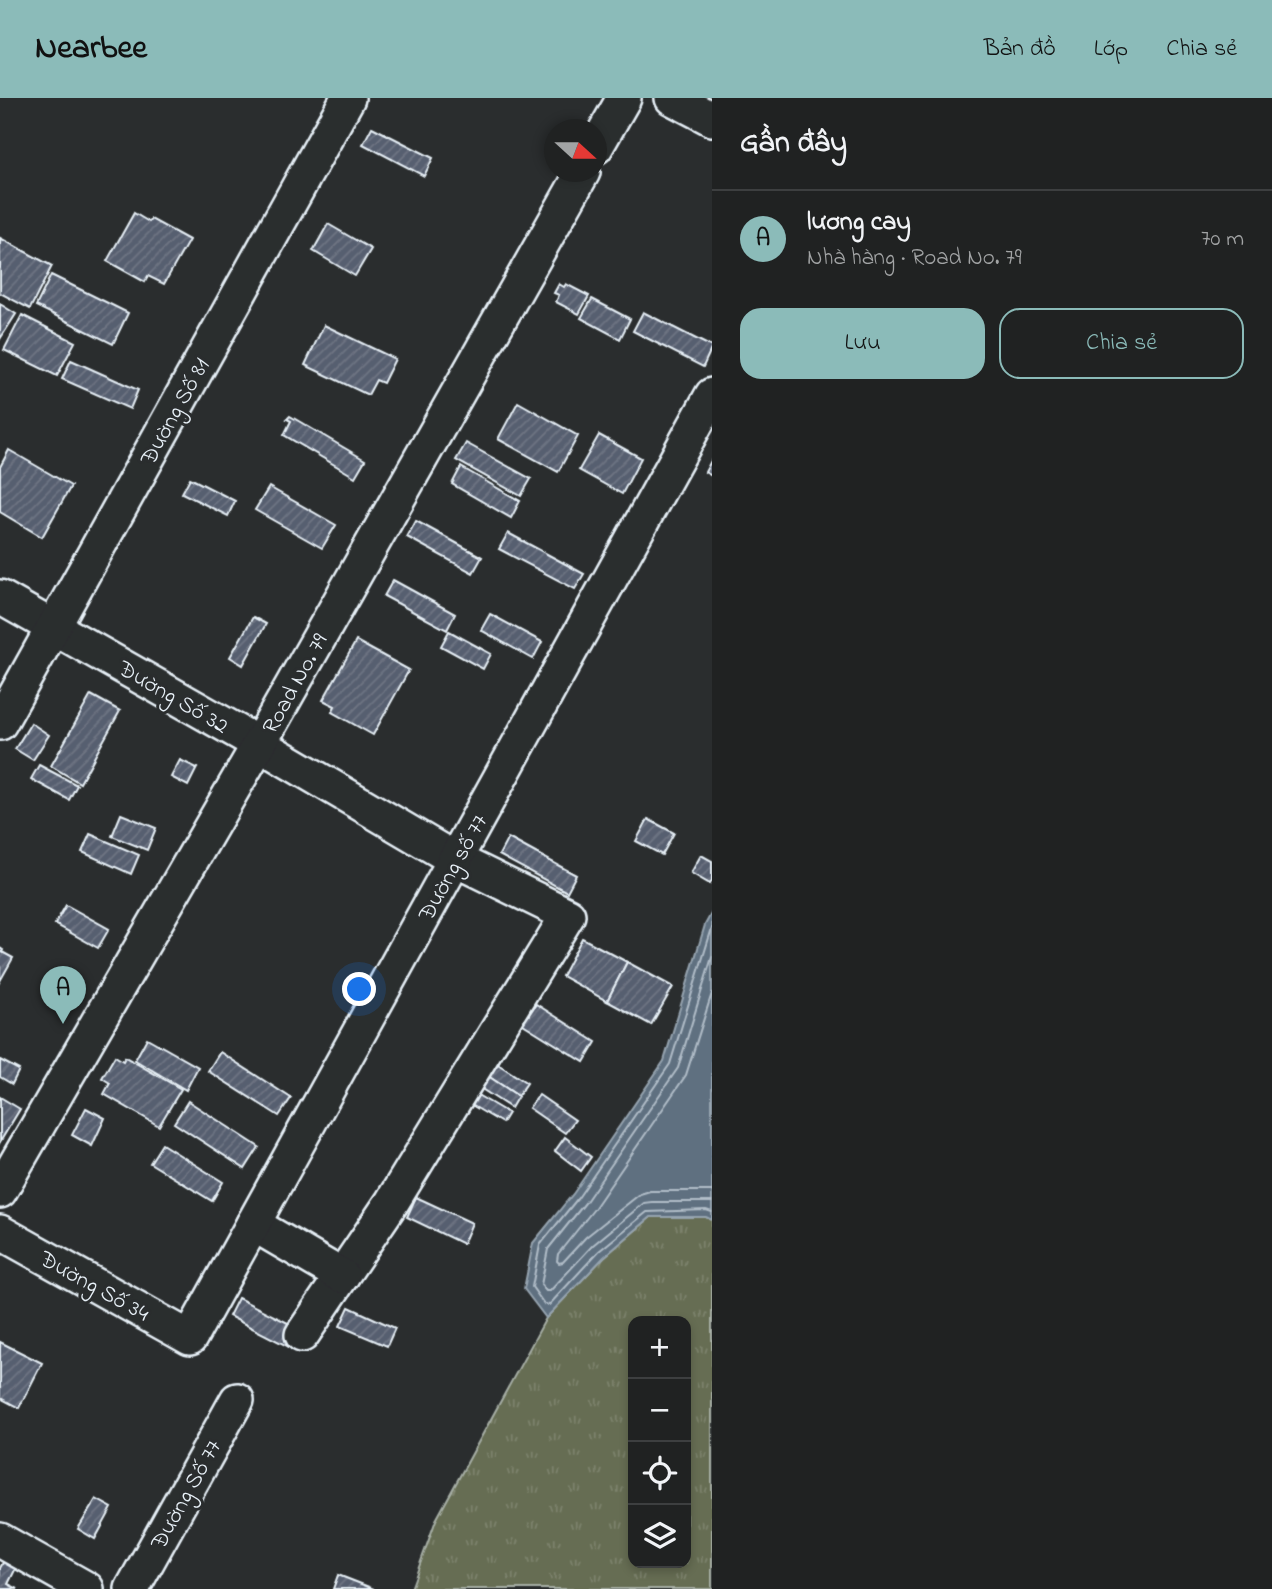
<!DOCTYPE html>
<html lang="vi">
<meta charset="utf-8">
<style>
:root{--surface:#202222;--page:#2d2f2f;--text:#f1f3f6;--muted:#a2a4a5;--line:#3d3f40;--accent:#8bbbb9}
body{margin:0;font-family:"Indie Flower",sans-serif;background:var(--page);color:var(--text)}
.controls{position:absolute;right:21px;bottom:21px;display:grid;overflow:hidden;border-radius:14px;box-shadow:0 4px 10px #0003}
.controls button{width:63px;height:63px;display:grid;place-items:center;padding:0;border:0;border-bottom:2px solid var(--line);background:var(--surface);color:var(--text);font:35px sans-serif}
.compass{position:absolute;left:544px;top:21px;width:63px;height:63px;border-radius:50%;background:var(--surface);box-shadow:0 4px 10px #0003;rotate:111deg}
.you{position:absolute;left:360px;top:892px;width:24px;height:24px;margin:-18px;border:5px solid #fff;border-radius:50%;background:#1a73e8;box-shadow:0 0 0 10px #1a73e833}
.badge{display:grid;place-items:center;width:46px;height:46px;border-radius:50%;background:var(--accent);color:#111;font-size:23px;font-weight:700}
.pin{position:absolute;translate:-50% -58px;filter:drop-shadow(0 2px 4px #0008)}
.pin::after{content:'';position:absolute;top:37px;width:24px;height:21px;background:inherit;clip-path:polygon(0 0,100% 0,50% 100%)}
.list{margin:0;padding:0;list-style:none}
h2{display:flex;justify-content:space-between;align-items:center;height:91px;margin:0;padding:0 28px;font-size:30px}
h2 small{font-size:23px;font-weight:400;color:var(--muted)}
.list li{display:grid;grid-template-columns:46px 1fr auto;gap:21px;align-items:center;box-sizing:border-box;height:98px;padding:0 28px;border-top:2px solid var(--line)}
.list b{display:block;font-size:26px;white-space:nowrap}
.list p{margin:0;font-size:23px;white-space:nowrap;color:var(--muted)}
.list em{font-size:23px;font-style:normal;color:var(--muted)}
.actions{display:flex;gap:14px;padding:21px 28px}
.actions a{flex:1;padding:16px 0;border:2px solid var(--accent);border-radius:21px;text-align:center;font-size:24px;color:var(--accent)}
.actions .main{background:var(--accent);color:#111}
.icon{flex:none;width:38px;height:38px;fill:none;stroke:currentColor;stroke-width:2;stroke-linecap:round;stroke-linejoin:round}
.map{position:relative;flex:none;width:712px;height:1491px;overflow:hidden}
header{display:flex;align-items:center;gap:42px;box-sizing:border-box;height:98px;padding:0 35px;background:var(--accent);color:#111}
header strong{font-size:33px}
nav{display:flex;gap:38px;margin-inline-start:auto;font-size:24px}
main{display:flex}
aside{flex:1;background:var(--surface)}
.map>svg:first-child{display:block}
</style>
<header>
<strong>Nearbee</strong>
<nav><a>Bản đồ</a><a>Lớp</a><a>Chia sẻ</a></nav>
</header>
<main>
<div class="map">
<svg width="712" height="1491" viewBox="0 0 712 1491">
<defs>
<pattern id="grass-tufts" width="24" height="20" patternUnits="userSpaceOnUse" patternTransform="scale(1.75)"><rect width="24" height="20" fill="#666d53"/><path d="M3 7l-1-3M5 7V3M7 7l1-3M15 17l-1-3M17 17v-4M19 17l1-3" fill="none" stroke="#7c826c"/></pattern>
<pattern id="building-hatch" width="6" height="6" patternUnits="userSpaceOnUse" patternTransform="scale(1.75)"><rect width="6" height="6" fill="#575e6f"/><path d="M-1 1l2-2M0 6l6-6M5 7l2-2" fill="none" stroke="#6f7684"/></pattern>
</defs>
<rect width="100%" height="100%" fill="#2a2d2e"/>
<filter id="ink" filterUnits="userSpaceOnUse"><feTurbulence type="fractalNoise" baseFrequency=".0143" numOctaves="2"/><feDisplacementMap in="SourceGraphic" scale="14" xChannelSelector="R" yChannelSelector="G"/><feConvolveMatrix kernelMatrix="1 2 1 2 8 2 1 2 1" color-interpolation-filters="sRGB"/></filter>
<g filter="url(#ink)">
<path fill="url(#grass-tufts)" stroke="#a7afa6" stroke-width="2" fill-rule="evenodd" d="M651,1119H706L712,1122V1491H411L436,1422L546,1220L604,1159ZM633,1223H686V1465H633Z"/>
<path fill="#5f7080" stroke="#96a4b0" stroke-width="2" d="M712,814V1122L706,1119H651L604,1159L546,1220L524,1191L533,1145L573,1096L664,963L705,827Z"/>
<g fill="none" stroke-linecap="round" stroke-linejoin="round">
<g stroke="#b1bdc8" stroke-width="2">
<path d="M712,830L670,966L578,1100L540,1147L532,1189L544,1206L549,1207L599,1153L647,1114L706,1112L712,1114"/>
<path d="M712,859L678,970L585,1105L548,1151L541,1187L546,1193H550L593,1147L644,1105L652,1104H712"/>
<path d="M712,895L686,977L594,1111L558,1156L557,1163L559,1165L563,1164L586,1139L640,1096L650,1093H712"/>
</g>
</g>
<g fill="url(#building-hatch)" stroke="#e8f1f8" stroke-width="2">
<path d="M372,29L433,60L424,78L363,46Z"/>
<path d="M134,115L149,124L151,121L189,142L164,186L148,178L145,184L107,163Z"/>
<path d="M328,126L371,151L355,178L313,153Z"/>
<path d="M0,140L52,168L30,211L0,195Z"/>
<path d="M51,177L128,215L113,246L36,208Z"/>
<path d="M559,186L564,189L566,186L589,198L579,216L556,204L559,197L554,195Z"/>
<path d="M592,201L630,221L620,241L581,220Z"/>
<path d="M0,206L16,216L0,241Z"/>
<path d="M643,214L712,249L703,269L633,233Z"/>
<path d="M22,217L75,244L57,278L4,252Z"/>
<path d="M324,227L395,261L383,285L376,282L368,297L305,267Z"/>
<path d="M71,262L138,292L130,311L62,281Z"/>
<path d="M518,304L578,338L558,374L498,341Z"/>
<path d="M290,318L365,362L355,379L284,337L291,323L287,321Z"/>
<path d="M599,337L641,360L622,396L579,372Z"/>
<path d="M466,345L531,381L521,398L456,362Z"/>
<path d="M9,352L71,388L42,439L0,414V369Z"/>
<path d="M712,361V378L705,374Z"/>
<path d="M461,369L520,403L511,420L452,386Z"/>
<path d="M190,380L235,403L228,418L182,395Z"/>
<path d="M269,389L336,427L322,450L255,412Z"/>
<path d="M416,423L482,459L473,475L407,439Z"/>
<path d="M508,435L584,476L575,491L499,451Z"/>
<path d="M393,482L455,516L447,532L384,498Z"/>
<path d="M490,516L542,544L533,561L481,532Z"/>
<path d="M253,519L266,526L243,567L230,559Z"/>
<path d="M449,533L491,556L483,571L441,548Z"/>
<path d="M356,543L409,572L373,637L332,614L335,608L323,602Z"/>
<path d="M91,597L120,613L80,685L51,668Z"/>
<path d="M31,625L49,637L33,662L15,651Z"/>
<path d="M180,662L197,670L188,688L171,679Z"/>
<path d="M39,667L77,687L69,702L31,681Z"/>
<path d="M121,716L156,730L147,752L112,738Z"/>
<path d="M648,721L674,735L662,757L636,743Z"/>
<path d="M90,736L139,757L131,776L82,754Z"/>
<path d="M508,740L576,777L567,794L499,757Z"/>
<path d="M701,757L712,763V782L710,786L691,775Z"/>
<path d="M66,807L109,831L98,850L55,826Z"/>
<path d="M582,840L627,864L607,903L562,878Z"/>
<path d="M0,850L3,852L2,854L13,860L0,883Z"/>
<path d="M627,864L673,889L651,927L607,903Z"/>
<path d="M536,906L596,944L584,964L523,926Z"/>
<path d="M147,940L198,969L186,992L135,962Z"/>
<path d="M220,954L291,1000L279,1018L208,973Z"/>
<path d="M115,958L123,963L125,959L181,991L159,1028L104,996L110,985L102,980Z"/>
<path d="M490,961L527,985L518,998L482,974Z"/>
<path d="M0,962L19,972L12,986L0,979Z"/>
<path d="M482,974L518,998L511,1010L474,986Z"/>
<path d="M469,992L508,1015L502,1025L463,1002Z"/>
<path d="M539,997L575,1022L565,1035L529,1010Z"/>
<path d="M0,999L20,1011L0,1044Z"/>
<path d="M188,1003L259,1049L245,1071L174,1025Z"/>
<path d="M86,1010L105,1020L92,1048L72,1037Z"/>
<path d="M565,1039L591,1059L581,1073L555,1053Z"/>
<path d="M162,1046L223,1084L212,1103L150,1065Z"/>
<path d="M416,1099L472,1125L463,1146L407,1119Z"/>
<path d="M238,1200L298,1230L289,1249L229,1218Z"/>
<path d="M349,1209L395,1230L387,1248L340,1228Z"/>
<path d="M0,1244L42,1265L19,1310L0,1300Z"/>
<path d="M96,1401L112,1410L95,1441L78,1431Z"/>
<path d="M6,1459L18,1466L8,1486L18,1491H0V1470Z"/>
<path d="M338,1477L374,1491H333Z"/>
</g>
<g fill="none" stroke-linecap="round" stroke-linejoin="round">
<g stroke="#e8f1f8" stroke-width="38">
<g id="street">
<path d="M672,0L712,21"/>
<path d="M596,49L624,0"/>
<path d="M0,499L259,646L456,762L568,817L392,1104L302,1237"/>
<path d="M0,625L348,0"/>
<path d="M0,1093L259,646L583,74"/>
<path d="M253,1126L342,1178"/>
<path d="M0,1134L190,1240L712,297"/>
<path d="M0,1442L87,1491"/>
<path d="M132,1491L237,1302"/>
</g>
</g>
<use href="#street" stroke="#2a2d2e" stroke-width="33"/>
</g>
</g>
<g text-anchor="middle" stroke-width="6" stroke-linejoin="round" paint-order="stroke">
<g font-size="23" fill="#e8f1f8" stroke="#2a2d2e">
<text transform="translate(174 313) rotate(-61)" y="8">Đường Số 81</text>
<text transform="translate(294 585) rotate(-61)" y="8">Road No. 79</text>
<text transform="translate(174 598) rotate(30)" y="8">Đường Số 32</text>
<text transform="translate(452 769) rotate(-61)" y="8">Đường số 77</text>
<text transform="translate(95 1187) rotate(29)" y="8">Đường Số 34</text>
<text transform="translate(185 1396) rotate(-61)" y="8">Đường Số 77</text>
</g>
</g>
</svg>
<div class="controls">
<button>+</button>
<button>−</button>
<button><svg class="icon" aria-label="locate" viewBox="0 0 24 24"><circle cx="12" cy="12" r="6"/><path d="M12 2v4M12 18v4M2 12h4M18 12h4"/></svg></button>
<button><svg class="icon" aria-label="layers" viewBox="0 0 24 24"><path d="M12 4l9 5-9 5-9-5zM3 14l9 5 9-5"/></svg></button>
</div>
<svg class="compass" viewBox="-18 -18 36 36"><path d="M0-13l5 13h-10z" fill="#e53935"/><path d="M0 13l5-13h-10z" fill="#a2a4a5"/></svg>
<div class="you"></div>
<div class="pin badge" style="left:63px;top:926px">A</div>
</div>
<aside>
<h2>Gần đây<small></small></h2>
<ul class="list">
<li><span class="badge">A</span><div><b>lương cay</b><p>Nhà hàng · Road No. 79</p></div><em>70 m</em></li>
</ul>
<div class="actions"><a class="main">Lưu</a><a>Chia sẻ</a></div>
</aside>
</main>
